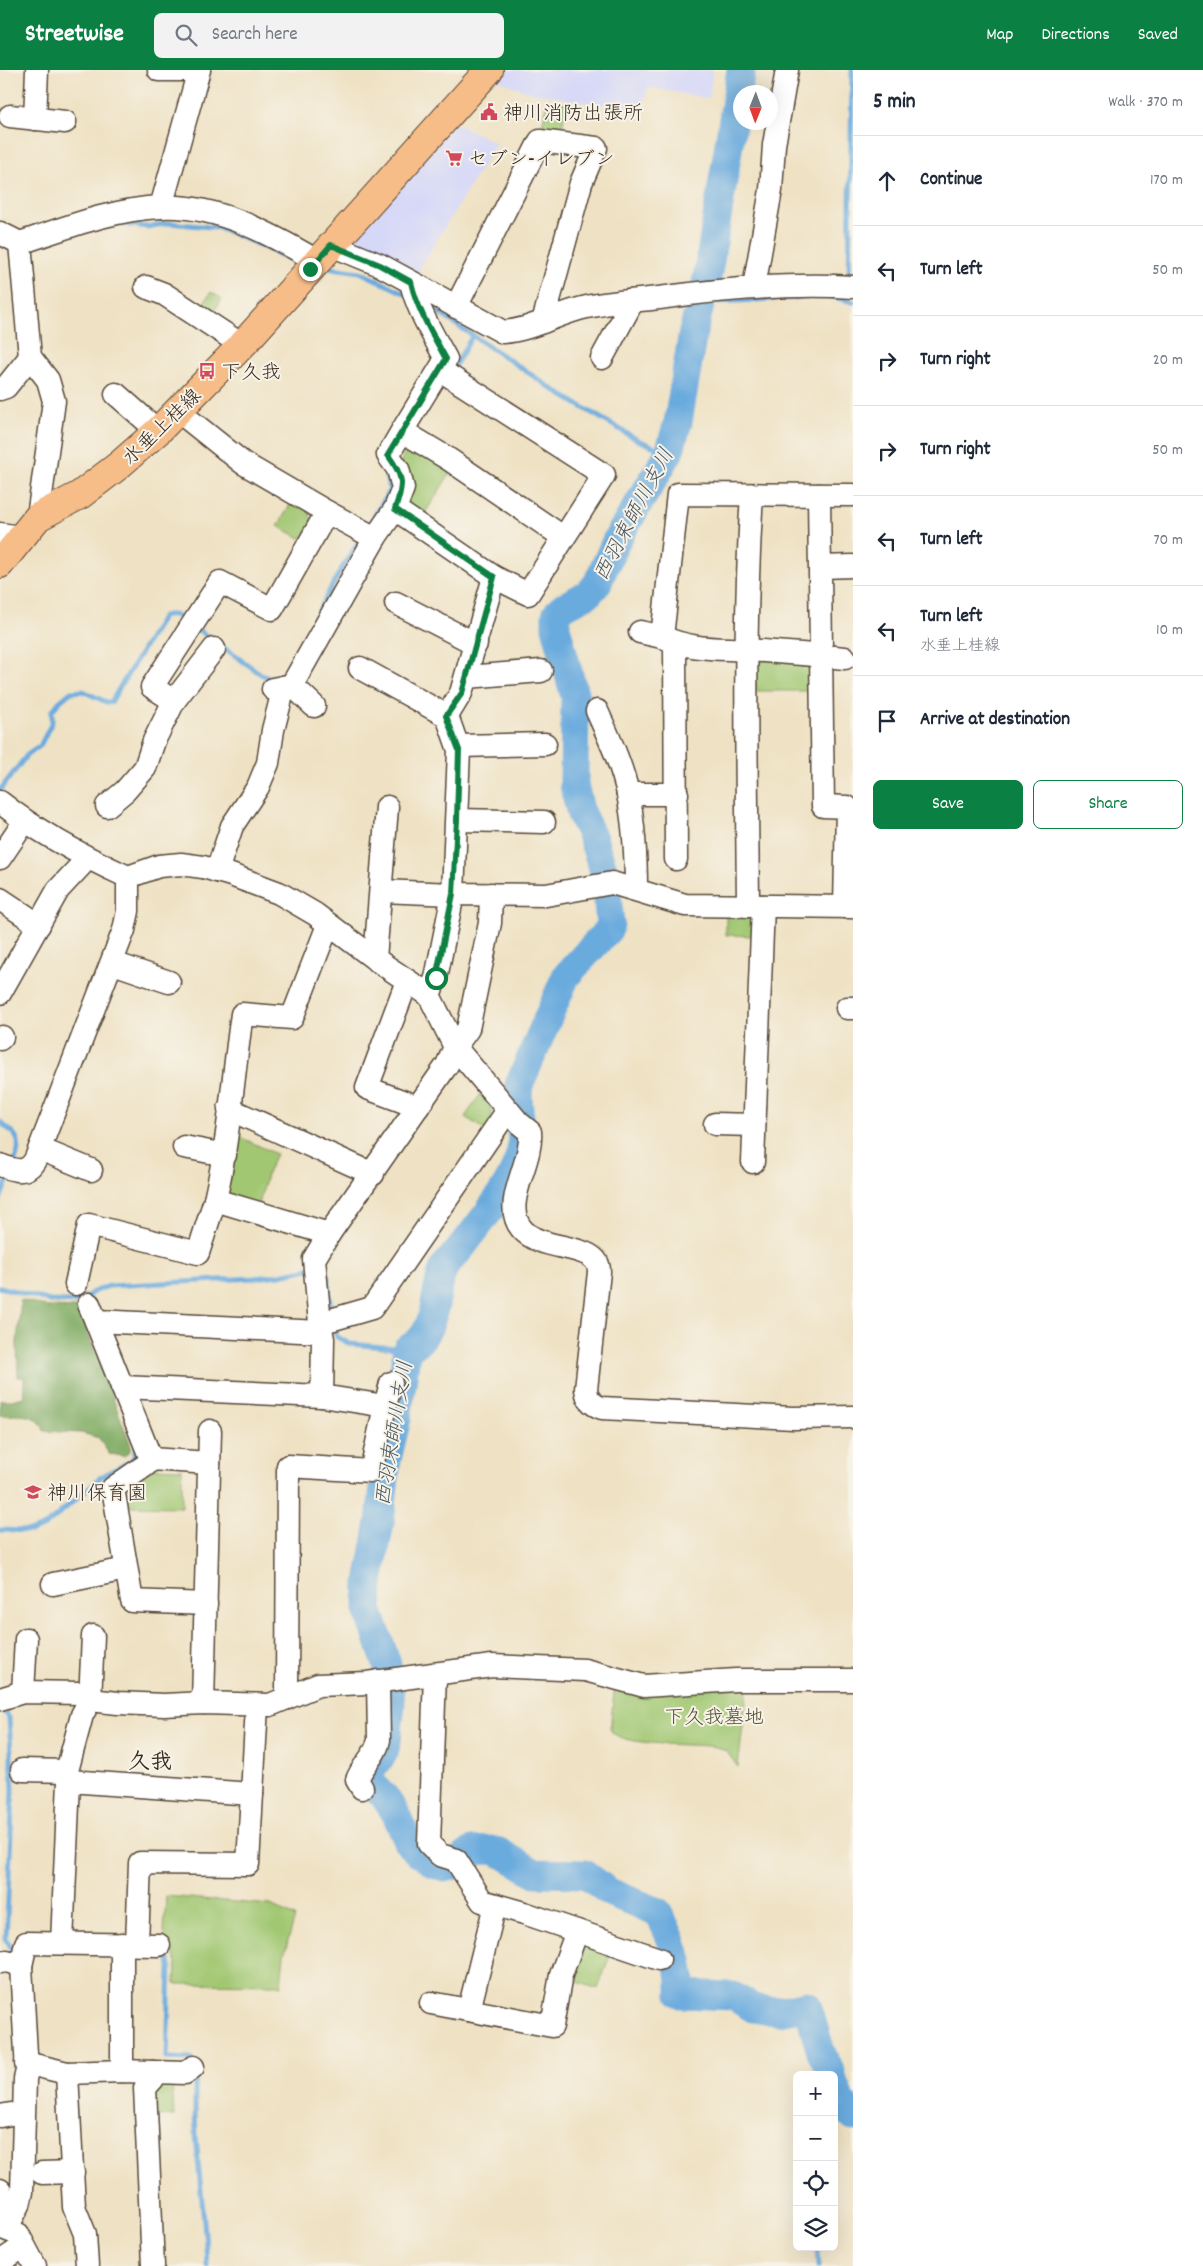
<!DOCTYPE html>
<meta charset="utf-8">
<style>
:root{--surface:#fff;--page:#f2f2f3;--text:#1f2937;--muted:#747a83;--line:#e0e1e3;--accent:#0b8043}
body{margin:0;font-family:Dekko,"Klee One",sans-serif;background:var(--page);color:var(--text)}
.controls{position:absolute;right:15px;bottom:15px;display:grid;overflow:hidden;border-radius:8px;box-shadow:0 5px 20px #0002}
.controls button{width:45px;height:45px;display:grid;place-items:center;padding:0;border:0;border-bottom:1px solid var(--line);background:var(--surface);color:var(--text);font:25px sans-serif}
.compass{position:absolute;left:733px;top:15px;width:45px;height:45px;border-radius:50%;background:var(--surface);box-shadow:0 5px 20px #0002;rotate:181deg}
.stop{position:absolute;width:15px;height:15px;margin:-11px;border:4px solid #0b8043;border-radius:50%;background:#fff}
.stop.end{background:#0b8043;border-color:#fff;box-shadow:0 1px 5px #0008}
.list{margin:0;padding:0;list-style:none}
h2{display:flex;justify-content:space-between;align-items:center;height:65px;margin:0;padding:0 20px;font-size:21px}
h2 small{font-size:16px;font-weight:400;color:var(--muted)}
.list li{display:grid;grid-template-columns:32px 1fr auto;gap:15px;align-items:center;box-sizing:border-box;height:90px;padding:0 20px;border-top:1px solid var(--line)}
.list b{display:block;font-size:19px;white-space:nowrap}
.list p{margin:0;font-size:16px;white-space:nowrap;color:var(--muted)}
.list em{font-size:16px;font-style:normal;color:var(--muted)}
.actions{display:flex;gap:10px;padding:15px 20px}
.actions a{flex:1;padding:11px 0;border:1px solid var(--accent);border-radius:8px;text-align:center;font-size:18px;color:var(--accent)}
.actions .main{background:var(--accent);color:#fff}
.icon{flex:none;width:28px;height:28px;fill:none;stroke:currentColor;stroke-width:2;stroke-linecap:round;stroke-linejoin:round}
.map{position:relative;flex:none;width:853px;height:2196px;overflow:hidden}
header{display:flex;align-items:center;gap:30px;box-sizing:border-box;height:70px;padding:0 25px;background:var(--accent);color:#fff}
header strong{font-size:24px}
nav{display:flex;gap:28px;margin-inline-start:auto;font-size:18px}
.search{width:350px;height:45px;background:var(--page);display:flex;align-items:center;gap:12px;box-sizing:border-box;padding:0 18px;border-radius:8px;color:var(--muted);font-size:19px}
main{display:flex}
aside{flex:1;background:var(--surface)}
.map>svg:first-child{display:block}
</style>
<header>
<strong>Streetwise</strong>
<div class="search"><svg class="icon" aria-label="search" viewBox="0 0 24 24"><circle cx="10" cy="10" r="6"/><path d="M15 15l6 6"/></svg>Search here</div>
<nav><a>Map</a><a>Directions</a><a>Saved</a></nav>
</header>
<main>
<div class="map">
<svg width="853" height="2196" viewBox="0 0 853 2196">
<rect width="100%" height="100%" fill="#f7f3e8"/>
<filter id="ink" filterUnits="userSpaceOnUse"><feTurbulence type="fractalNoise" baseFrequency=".02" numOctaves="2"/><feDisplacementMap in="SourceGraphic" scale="10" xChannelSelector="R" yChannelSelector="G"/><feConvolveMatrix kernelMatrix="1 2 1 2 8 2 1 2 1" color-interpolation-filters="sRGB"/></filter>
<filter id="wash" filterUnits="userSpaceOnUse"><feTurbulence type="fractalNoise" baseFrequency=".0096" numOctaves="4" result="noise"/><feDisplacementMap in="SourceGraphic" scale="20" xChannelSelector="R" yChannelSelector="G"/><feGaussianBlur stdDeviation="1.12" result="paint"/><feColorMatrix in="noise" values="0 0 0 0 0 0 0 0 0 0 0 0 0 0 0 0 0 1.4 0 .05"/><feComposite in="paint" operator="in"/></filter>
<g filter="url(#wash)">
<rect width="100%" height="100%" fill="#efe2c4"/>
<g fill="#d6d8f8">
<path d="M503,0H713L709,29L648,17L641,42L529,22L495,9Z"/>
<path d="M455,53L496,73L417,203L358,174L355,162Z"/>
</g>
<g fill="#a1c772" stroke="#6e7848">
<path d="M547,30L566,33L561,66L541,63Z"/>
<path d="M211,222L222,229L211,246L200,238Z"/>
<path d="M409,376L451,402L420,451L403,439L399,394Z"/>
<path d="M292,431L309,441L312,452L302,469L278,456Z"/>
<path d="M760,590L803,593L811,601V621H753V597Z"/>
<path d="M726,843L748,844L755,851L754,866L726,865Z"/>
<path d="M482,1022C492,1038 497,1043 485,1060L465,1047Z"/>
<path d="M236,1065L276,1084L268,1101L258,1138L225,1123L234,1091Z"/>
<path d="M154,1398L182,1399V1437L121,1436L125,1417Z"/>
<path d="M615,1614L748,1615L738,1697L727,1682L717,1677C695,1673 618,1678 610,1659Z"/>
<path d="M166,1826L271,1835L295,1847L284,1885L281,1915L175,1914L176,1891L173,1882L163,1881Z"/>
<path d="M589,1874L611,1882L598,1919L569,1909L579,1878Z"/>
<path d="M172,2009L174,2046L153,2047L152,2017Z"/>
</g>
<path fill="#80ac64" stroke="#5e6b41" d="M21,1230L48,1237L78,1238L130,1373V1381L124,1386L109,1384L99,1368L82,1363L44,1361C39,1341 17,1346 0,1345V1330H12L24,1327V1307H18L17,1272Z"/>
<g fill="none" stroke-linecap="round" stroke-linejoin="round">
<g stroke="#6babde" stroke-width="5">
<path d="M116,153L147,157L169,153L221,158L295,191"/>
<path d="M325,197L360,202L406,224"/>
<path d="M849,212L852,0"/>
<path d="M829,226L853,232"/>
<path d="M719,232L808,227"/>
<path d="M427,235L560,324L638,370L669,383"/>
<path d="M453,299L473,265"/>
<path d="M367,458L390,420L386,406L390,399"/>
<path d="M196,558L261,604L270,608H280L288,599L339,503L361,468"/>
<path d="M0,720L27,685L40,676L52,652V641L59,632L71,622L83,621L106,632H111L163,546C174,543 179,546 187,552"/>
<path d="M0,1052C19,1067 23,1070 14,1094"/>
<path d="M0,1129L10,1104"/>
<path d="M322,1200L326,1202L328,1207L331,1243"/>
<path d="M0,1217L50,1231L80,1232L93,1222L109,1216L254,1208L280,1205L309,1199"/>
<path d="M332,1254L337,1267L350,1274L407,1279"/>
<path d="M0,1460L32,1461L45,1456L101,1407L133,1390L136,1378"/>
<path d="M1,1635L9,1648L13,1719L6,1869L13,1881H19"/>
<path d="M160,1884H168L170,1897L167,1988L191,1989"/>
<path d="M196,2002C191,2067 205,2132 207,2196"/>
<path d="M834,2028H839"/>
<path d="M818,2177L819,2196"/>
</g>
<g stroke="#6babde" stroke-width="29">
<path d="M741,0L707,209L693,262L678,352L669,383L616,471L597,514L588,524L561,538L556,545V557L575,627L574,715L581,744L592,766L605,805L610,853L609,859L566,906L519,1015C515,1036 525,1058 521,1080C515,1113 481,1151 461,1178C456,1184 448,1191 444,1198C432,1225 439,1265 407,1279L397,1348L387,1389L380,1452L369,1512L368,1539L387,1594L391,1633L387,1671L384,1682L368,1705L369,1711L384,1726L396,1744L409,1774L418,1783L437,1795L444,1798L452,1796L472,1781L491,1780L499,1782L535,1803L585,1804L609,1822L658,1842C673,1871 682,1891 681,1924L733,1926L753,1938L765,1940L779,1941L807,1935L821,1982L832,2005"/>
<path d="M834,2013L840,2030L853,2047"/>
</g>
</g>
</g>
<g filter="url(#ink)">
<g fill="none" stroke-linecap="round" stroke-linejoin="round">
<g stroke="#564637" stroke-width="25">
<g id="minor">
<path d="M159,0H188"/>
<path d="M10,46L65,52"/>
<path d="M35,49L37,0"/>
<path d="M161,137L199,0"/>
<path d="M0,163L20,173C65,158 113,139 161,137C216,134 271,164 317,191"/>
<path d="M20,173L30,287L48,310L54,331L38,447"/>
<path d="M331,175L380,195L503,262C532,260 558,243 587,237C610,232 635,231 659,228C724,219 788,213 853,217"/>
<path d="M411,212C417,239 433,265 446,289L402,361L447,388L563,467"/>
<path d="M146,217L164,224L242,275"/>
<path d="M754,217L771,120L774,75L787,0"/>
<path d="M456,237L540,71L596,78L581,113L543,252"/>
<path d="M602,288L629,238V231"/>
<path d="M0,319L6,317L30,287"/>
<path d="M116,324L158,361"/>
<path d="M178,341L243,393L327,442L375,468"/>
<path d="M819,425L823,736L847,737L845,837"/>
<path d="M395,439L494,507L528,524L604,405L440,300"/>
<path d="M0,464L21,467"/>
<path d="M821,497L853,496"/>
<path d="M396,533L476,574"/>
<path d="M640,562L662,567L678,424L853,425"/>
<path d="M663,567C690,580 719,578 747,580C780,582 812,585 845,588"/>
<path d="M675,573L676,789"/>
<path d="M360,598L447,646"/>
<path d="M467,607L541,601"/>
<path d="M292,615L314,636"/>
<path d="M273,619L292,615L375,468L395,439L403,418L398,399L388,385L402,361"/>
<path d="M174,631L214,579"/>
<path d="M597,641C609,668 622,695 628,724C634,754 636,788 636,819"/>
<path d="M458,676L545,674"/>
<path d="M628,724H677"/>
<path d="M0,732C39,763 82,786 128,807L159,796L181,794L203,797L231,805L279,823L315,844L375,889L429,925L455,977L519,1053L530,1062C533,1093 501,1133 521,1158C541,1184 600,1171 599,1202L586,1319C587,1329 592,1335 602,1338L793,1348L853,1347"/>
<path d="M107,736L125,721L145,698L154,671L174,631L152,617L220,512L272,539L327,442"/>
<path d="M457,750L544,752"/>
<path d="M0,788L25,751"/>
<path d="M217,801L232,756L258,717L268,693L273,660L284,617"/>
<path d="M381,821L453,824L459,680L447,646L461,623L494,507"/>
<path d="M0,829L39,855"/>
<path d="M748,836C747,699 743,561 752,425"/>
<path d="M328,855L292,948L242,944C233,1006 229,1069 215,1130L329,1164L447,995L455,977L468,959L490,853L491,824"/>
<path d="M375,889L387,737"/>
<path d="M113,893L169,912"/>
<path d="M407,911L367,1018L418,1037"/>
<path d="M0,923L58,820L87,789"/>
<path d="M429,925L436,908L453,824L546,825L612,813L685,835L853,837"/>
<path d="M847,938H853"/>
<path d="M0,969L2,967"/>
<path d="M229,1039L373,1104"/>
<path d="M715,1054L754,1055"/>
<path d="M184,1077L225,1085"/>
<path d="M40,1079L91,1100"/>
<path d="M753,1092L763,836"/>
<path d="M0,1095C15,1101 28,1105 36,1088L124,860L128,841V807"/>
<path d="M76,1214L89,1155L198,1183L215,1130"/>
<path d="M89,1234L151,1389"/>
<path d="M96,1251L321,1262"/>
<path d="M320,1253L372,1238L508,1040"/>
<path d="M122,1317L322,1326L385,1336L371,1401L288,1396L287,1628"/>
<path d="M322,1326L323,1269L320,1253L314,1189L329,1164"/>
<path d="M385,1336L391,1313"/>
<path d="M53,1514L126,1499"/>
<path d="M206,1534L132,1531L113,1418L146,1395L151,1389L209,1393"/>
<path d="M435,1604L429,1774L440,1785L456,1790L482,1831L524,1843L659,1889"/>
<path d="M23,1622L26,1569"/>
<path d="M0,1629L23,1622L80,1623L90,1630L118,1633L164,1635L203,1633L270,1635L318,1615L367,1613L492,1596L585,1600L644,1616L736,1610H853"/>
<path d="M203,1633L210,1361"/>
<path d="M22,1700L67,1701"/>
<path d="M69,1711L252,1724"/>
<path d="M362,1718L357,1710C362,1695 376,1686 379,1670L378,1611"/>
<path d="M62,1873L69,1711L67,1701L82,1645L90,1630L93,1566"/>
<path d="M122,1874V2001"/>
<path d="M137,1874L140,1793L248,1794L257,1636"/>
<path d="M0,1892L7,1891L21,1896"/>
<path d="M431,1933L552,1956L561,1905L577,1861"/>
<path d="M469,1940L495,1835"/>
<path d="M26,1993L67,2003L122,2001L185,2003L193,1997"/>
<path d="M153,2002V2009L145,2018L153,2196"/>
<path d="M67,2003L74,2137L85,2164L87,2196"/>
<path d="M0,2046L11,2044"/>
<path d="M42,2103L73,2102"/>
<path d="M0,2120L7,2158"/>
<path d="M0,2157L18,2164L35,2196"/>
<path d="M7,2158L19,2135L22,2122L25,2009L27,2001L21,1896L26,1873L159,1875"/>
<path d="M0,2192L24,2176"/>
</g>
</g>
<g stroke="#564637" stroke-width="30">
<path id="major" d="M0,494L38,447L80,425L118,396L158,361L245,272L489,0"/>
</g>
<use href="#minor" stroke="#fff" stroke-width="22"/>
<use href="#major" stroke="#f7bd88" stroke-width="28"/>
</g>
</g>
<g fill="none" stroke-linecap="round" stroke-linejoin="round" filter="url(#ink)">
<path stroke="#0b8043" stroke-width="6" d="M310,199L331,175L380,195L411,212C417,239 433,265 446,289L388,385C404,407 404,414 395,439L494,507L462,623L446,646L459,680L457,750L453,824L436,908"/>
</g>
<defs>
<g id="civic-bare" transform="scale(1.35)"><path d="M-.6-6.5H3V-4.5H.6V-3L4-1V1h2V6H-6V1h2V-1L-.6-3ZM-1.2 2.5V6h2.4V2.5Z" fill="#d1495b" stroke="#f7f3e8" stroke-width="2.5" paint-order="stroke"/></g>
<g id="supermarket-bare" transform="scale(1.35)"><path d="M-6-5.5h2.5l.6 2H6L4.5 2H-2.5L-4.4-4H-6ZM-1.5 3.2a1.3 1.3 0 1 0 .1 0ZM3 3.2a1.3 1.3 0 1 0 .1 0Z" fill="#d1495b" stroke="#f7f3e8" stroke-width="2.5" paint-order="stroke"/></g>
<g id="bus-bare" transform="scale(1.35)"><path d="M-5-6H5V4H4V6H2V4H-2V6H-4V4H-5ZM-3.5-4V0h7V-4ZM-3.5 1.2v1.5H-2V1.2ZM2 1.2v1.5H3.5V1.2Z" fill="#d1495b" stroke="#f7f3e8" stroke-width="2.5" paint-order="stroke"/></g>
<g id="school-bare" transform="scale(1.35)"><path d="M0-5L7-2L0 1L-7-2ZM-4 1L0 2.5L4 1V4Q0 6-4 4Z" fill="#d1495b" stroke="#f7f3e8" stroke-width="2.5" paint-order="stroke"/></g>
</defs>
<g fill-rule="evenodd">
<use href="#civic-bare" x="489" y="42"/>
<use href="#supermarket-bare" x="454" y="88"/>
<use href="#bus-bare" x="207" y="301"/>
<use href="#school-bare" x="33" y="1422"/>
</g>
<g text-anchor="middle" stroke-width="4" stroke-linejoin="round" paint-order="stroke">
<g font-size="20" fill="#3b2a1e" stroke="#f7f3e8" text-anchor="start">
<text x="503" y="49">神川消防出張所</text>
<text x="468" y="95">セブン-イレブン</text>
<text x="221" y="308">下久我</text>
<text x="47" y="1429">神川保育園</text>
</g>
<g font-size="20" fill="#3b2a1e" stroke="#f7f3e8">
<text transform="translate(161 356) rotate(-44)" y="7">水垂上桂線</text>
</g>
<g font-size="20" fill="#545133" stroke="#f7f3e8">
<text x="714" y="1653">下久我墓地</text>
</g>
<g font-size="21" font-style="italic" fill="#4c5761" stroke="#f7f3e8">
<text transform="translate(633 444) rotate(-62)" y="7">西羽束師川支川</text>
<text transform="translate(393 1363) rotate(-81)" y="7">西羽束師川支川</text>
</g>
<g font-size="22" font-weight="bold" fill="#3b2a1e" stroke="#f7f3e8">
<text x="150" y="1698">久我</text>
</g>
</g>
</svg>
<div class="controls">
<button>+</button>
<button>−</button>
<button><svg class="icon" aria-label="locate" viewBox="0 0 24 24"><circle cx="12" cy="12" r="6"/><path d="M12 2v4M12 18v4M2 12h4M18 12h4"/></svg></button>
<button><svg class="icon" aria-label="layers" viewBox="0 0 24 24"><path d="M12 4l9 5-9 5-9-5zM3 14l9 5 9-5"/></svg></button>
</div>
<svg class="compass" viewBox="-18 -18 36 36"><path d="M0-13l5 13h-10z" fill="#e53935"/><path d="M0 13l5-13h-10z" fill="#747a83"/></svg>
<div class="stop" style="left:436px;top:908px"></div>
<div class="stop end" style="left:310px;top:199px"></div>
</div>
<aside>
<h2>5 min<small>Walk · 370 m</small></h2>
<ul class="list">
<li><svg class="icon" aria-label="ahead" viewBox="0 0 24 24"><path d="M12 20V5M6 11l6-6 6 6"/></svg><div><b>Continue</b></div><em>170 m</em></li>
<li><svg class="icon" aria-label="left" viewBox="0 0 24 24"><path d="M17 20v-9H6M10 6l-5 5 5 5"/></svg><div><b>Turn left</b></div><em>50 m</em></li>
<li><svg class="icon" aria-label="right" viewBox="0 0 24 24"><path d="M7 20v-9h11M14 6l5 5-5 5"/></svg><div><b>Turn right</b></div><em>20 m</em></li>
<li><svg class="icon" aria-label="right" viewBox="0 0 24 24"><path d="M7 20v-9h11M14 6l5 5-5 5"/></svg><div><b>Turn right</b></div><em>50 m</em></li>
<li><svg class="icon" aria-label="left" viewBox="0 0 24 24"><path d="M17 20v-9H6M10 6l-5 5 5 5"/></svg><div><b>Turn left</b></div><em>70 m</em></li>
<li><svg class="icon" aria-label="left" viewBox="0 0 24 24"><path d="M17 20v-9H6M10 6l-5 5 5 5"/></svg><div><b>Turn left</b><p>水垂上桂線</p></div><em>10 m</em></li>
<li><svg class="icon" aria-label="arrive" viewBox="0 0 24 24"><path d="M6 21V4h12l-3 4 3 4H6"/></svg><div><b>Arrive at destination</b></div></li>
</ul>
<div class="actions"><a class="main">Save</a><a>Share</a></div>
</aside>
</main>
